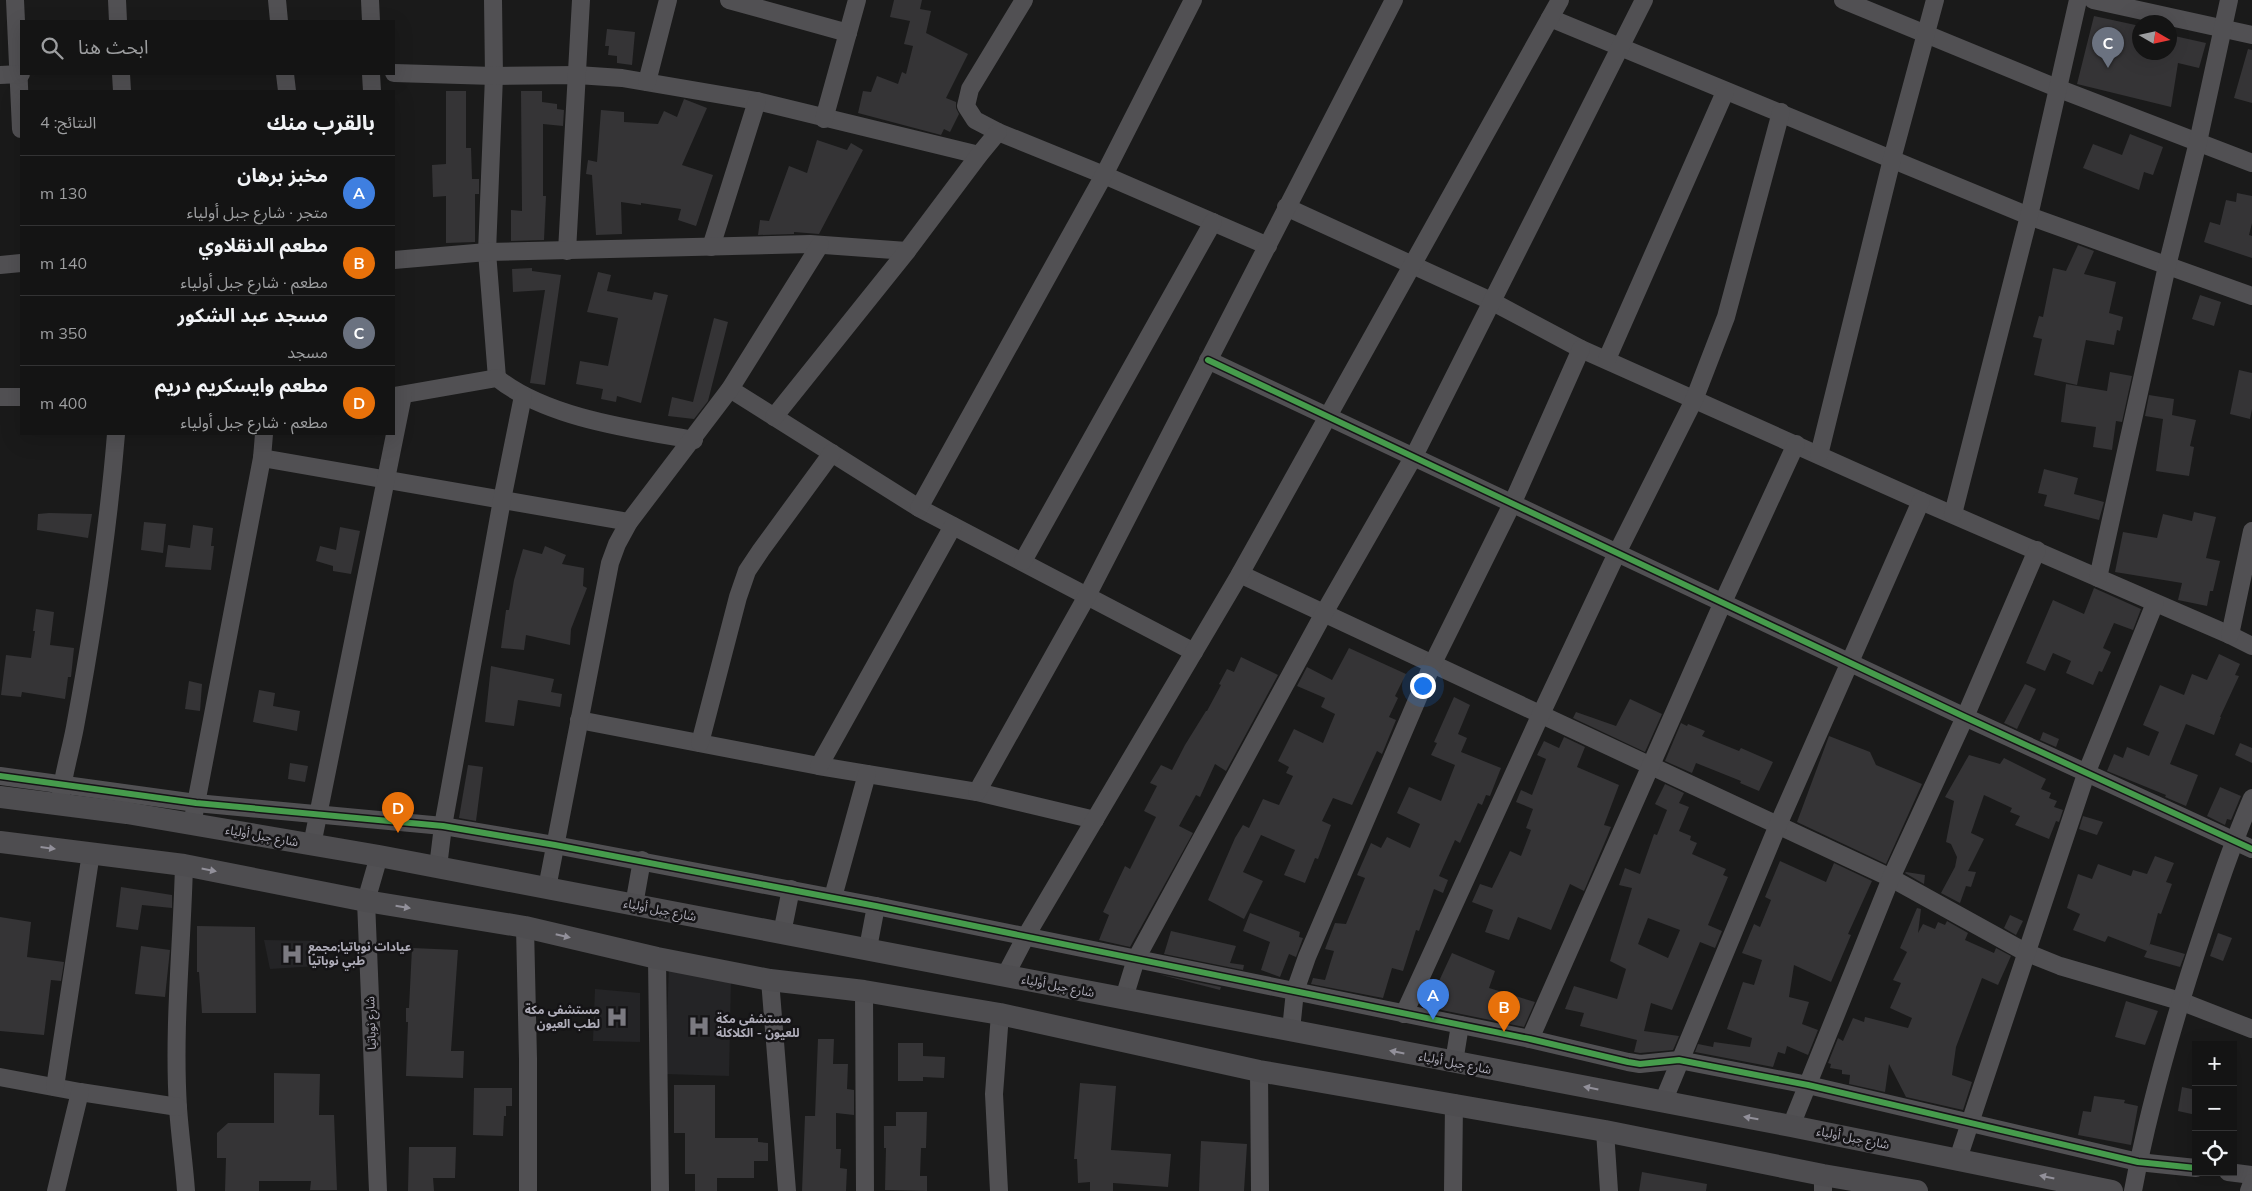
<!DOCTYPE html>
<html lang="ar">
<meta charset="utf-8">
<style>
:root{--surface:#141414;--page:#212122;--text:#f1f3f6;--muted:#9d9ea0;--line:#333334;--accent:#ea580c}
body{margin:0;font-family:Mulish,"Noto Sans Arabic",sans-serif;background:var(--page);color:var(--text);direction:rtl}
.controls{position:absolute;right:15px;bottom:15px;display:grid;overflow:hidden;border-radius:0px;box-shadow:0 5px 20px #0002}
.controls button{width:45px;height:45px;display:grid;place-items:center;padding:0;border:0;border-bottom:1px solid var(--line);background:var(--surface);color:var(--text);font:25px sans-serif}
.compass{position:absolute;left:2132px;top:15px;width:45px;height:45px;border-radius:50%;background:var(--surface);box-shadow:0 5px 20px #0002;rotate:99deg}
.you{position:absolute;left:1422px;top:685px;width:18px;height:18px;margin:-12px;border:4px solid #fff;border-radius:50%;background:#1a73e8;box-shadow:0 0 0 8px #1a73e833}
.badge{display:grid;place-items:center;width:32px;height:32px;border-radius:50%;background:var(--accent);color:#fff;font-size:16px;font-weight:700}
.pin{position:absolute;translate:-50% -41px;filter:drop-shadow(0 1px 2px #0008)}
.pin::after{content:'';position:absolute;top:26px;width:18px;height:15px;background:inherit;clip-path:polygon(0 0,100% 0,50% 100%)}
.list{margin:0;padding:0;list-style:none}
h2{display:flex;justify-content:space-between;align-items:center;height:65px;margin:0;padding:0 20px;font-size:21px}
h2 small{font-size:16px;font-weight:400;color:var(--muted)}
.list li{display:grid;grid-template-columns:32px 1fr auto;gap:15px;align-items:center;box-sizing:border-box;height:70px;padding:0 20px;border-top:1px solid var(--line)}
.list b{display:block;font-size:19px;white-space:nowrap}
.list p{margin:0;font-size:16px;white-space:nowrap;color:var(--muted)}
.list em{font-size:16px;font-style:normal;color:var(--muted)}
.icon{flex:none;width:28px;height:28px;fill:none;stroke:currentColor;stroke-width:2;stroke-linecap:round;stroke-linejoin:round}
.map{position:relative;flex:none;width:2252px;height:1191px;overflow:hidden;direction:ltr}
.search{position:absolute;background:var(--surface);box-shadow:0 5px 20px #0002;left:20px;top:20px;width:375px;height:55px;display:flex;align-items:center;gap:12px;box-sizing:border-box;padding:0 18px;border-radius:0px;color:var(--muted);font-size:19px}
.panel{position:absolute;background:var(--surface);box-shadow:0 5px 20px #0002;left:20px;top:90px;width:375px;height:345px;border-radius:0px;direction:rtl}
.map>svg:first-child{display:block}
</style>
<div class="map">
<svg width="2252" height="1191" viewBox="0 0 2252 1191">
<rect width="100%" height="100%" fill="#1a1a1a"/>
<g fill="#242426">
<path d="M264,940L318,941L317,966L270,969Z"/>
<path d="M669,965L731,978L729,1076L665,1074Z"/>
<path d="M595,989L640,993V1042L593,1041Z"/>
</g>
<g fill="#353436" fill-rule="evenodd">
<path d="M894,0H922L920,9L931,11L926,33L968,54L946,98L956,102V108L959,114L950,132L944,129L941,135L858,113L863,91L871,92L877,76L898,84L902,72L906,74L913,46L904,44L910,21L890,17Z"/>
<path d="M2094,16L2140,26V52H2170V35L2206,43L2199,68L2178,63L2171,107L2077,84Z"/>
<path d="M607,29L635,32L632,65L617,63V56L608,55L609,46H605Z"/>
<path d="M2248,49L2252,50V103L2234,98Z"/>
<path d="M446,91H466V148H471L472,179H479V194H475V242L446,243V196L433,197L432,165L446,164Z"/>
<path d="M521,91H542V102L557,104V109L564,110L563,126L543,124V196H546L544,240L511,241V210L522,211Z"/>
<path d="M684,99L707,108L682,165L713,175L696,226L678,220L681,209L641,203V205L621,202L622,234L596,235L592,175L586,174L588,160L597,162L601,110L624,112V122L658,124L664,111L677,117Z"/>
<path d="M2130,134L2163,147L2153,175L2144,172L2139,190L2083,168L2093,144L2122,155Z"/>
<path d="M817,140L847,150L851,143L863,150L819,234L794,232V234L758,235L760,220L769,221L789,166L807,173Z"/>
<path d="M2237,193L2252,196V223L2249,235L2252,236V258L2204,242L2210,222L2220,225L2226,200L2236,202Z"/>
<path d="M2078,245L2094,251L2084,274L2116,282L2109,313L2123,317L2120,331L2117,330L2114,345L2086,340L2077,385L2034,375L2042,339L2033,337L2039,316L2043,317L2053,268L2066,271Z"/>
<path d="M532,268V271L561,275L545,385L530,383L545,290L513,292L512,269Z"/>
<path d="M598,272L611,275L607,291L652,300L654,292L668,295L641,403L617,396L616,402L601,399L603,389L576,384L580,361L608,366L618,318L587,312Z"/>
<path d="M2200,295L2221,302L2214,326L2192,319Z"/>
<path d="M714,318L728,322L708,401L694,419L668,416L672,397L693,402Z"/>
<path d="M2239,370L2252,373V409L2250,419L2230,414Z"/>
<path d="M2110,372L2132,376L2122,422L2116,421L2112,450L2093,447L2096,427L2061,422L2066,384L2107,391Z"/>
<path d="M2149,395L2174,399L2172,415L2196,420L2190,446L2194,447L2189,476L2156,471L2163,419L2145,416Z"/>
<path d="M2044,469L2078,478L2074,494L2104,502L2099,520L2044,506L2047,495L2038,493Z"/>
<path d="M2194,512L2216,517L2206,558L2220,561L2213,591H2210L2207,606L2178,600L2182,583L2115,572L2123,532L2157,538L2163,514L2192,521Z"/>
<path d="M49,513L92,514L88,538L37,530L38,514Z"/>
<path d="M144,522L166,524L163,553L141,550Z"/>
<path d="M193,525L213,528L211,546H214L211,570L165,567L168,545L190,548Z"/>
<path d="M340,527L360,531L351,574L333,571V566L316,561L320,546L336,550Z"/>
<path d="M545,546L566,555L562,564L584,568L583,586L587,588L571,629L570,645L526,635L524,650L501,648L506,610H509L514,580L523,549L542,554Z"/>
<path d="M2094,588L2141,609L2133,630L2114,623L2103,648L2111,652L2102,672L2099,671L2093,685L2066,673L2071,661L2053,653L2045,671L2026,663L2053,600L2084,614Z"/>
<path d="M36,609L54,612L50,645L74,648L71,677H68L65,699L22,692L21,697L1,695L6,655L31,658L35,631H33Z"/>
<path d="M1349,648L1406,674L1395,696L1398,698L1389,717L1396,720L1382,754L1377,751L1352,805L1333,798L1322,821L1331,825L1318,859L1315,858L1305,883L1284,875L1295,850L1261,835L1243,872L1263,881L1244,919L1208,900L1235,838L1243,825L1249,828L1263,799L1279,805L1293,776L1286,773L1289,767L1278,761L1294,729L1323,743L1335,714L1321,707L1325,698L1297,686L1307,667L1332,680Z"/>
<path d="M2219,654L2240,664L2235,675L2239,676L2220,717H2221L2214,735L2186,724L2170,764L2198,775L2186,806L2165,797L2166,795L2107,771L2114,754L2123,758L2127,747L2149,756L2159,732L2143,725L2160,685L2184,695L2192,674L2207,680Z"/>
<path d="M1241,657L1278,675L1226,771L1215,764L1200,797L1196,795L1179,826L1193,833L1130,947L1099,940L1109,915L1103,912L1125,866L1130,869L1156,817L1144,811L1157,786L1150,783L1161,765L1172,770L1185,745L1206,711H1207L1221,685L1219,684L1227,669L1234,672Z"/>
<path d="M491,666L554,679L551,692L562,694L560,707L518,700L514,726L485,722Z"/>
<path d="M189,681L202,684L200,711L185,709Z"/>
<path d="M2025,684L2036,689L2017,729L2004,723Z"/>
<path d="M259,690L275,693L273,706L300,711L297,731L253,722Z"/>
<path d="M1454,697L1470,705L1458,734L1467,738L1461,752L1501,768L1490,796L1486,795L1482,805L1478,803L1460,843L1455,840L1439,876L1448,880L1443,893L1434,889L1419,931L1416,930L1403,971L1392,968L1383,998L1311,984L1313,978L1325,980L1334,951L1325,949L1335,923L1346,924L1365,878L1357,875L1371,843L1381,848L1387,837L1410,848L1420,824L1397,813L1409,787L1441,801L1455,765L1431,755L1437,743L1434,742Z"/>
<path d="M1630,699L1662,714L1645,752L1573,718L1576,712L1616,726Z"/>
<path d="M1681,723L1687,726L1688,724L1705,731L1702,736L1739,751L1741,748L1773,762L1759,791L1740,783L1741,781L1696,763L1692,773L1665,761Z"/>
<path d="M2043,732L2059,739L2056,747L2040,740Z"/>
<path d="M1829,736L1870,752L1876,765L1922,784L1886,864L1797,822Z"/>
<path d="M1564,737L1585,747L1577,767L1619,785L1604,825L1611,827L1607,837L1584,891L1570,884L1551,930L1518,917L1509,940L1485,932L1493,910L1472,902L1480,884L1492,888L1510,851L1521,856L1531,830L1526,828L1533,809L1516,802L1521,790L1532,795L1546,759L1537,755L1544,741L1559,748Z"/>
<path d="M2240,743L2252,748V763L2235,755Z"/>
<path d="M1969,755L2000,764L2004,758L2046,779L2041,789L2051,793L2049,798L2057,801L2054,807L2063,810L2059,822L2056,821L2049,839L2015,825L2020,816L2010,812L2012,808L1984,795L1971,833L1984,839L1968,871L1976,872L1971,887L1966,886L1960,903L1941,893L1955,867L1957,857L1951,844L1946,842L1954,801L1945,797Z"/>
<path d="M290,763L308,766L305,782L288,779Z"/>
<path d="M468,765L483,767L476,821L459,818Z"/>
<path d="M1665,784L1684,793L1679,803L1689,807L1679,831L1691,836L1690,840L1697,843L1692,854L1726,869L1723,875L1728,877L1708,925L1722,931L1715,948L1700,942L1672,1010L1651,1003L1644,1031L1679,1036L1673,1050L1640,1053L1634,1052L1637,1040L1580,1026L1584,1013L1565,1009L1574,986L1617,999L1626,969L1610,961L1632,888L1619,885L1625,868L1640,874L1654,834L1657,835L1667,810L1655,804ZM1648,918L1680,930L1668,958L1638,944Z"/>
<path d="M2220,787L2241,796L2231,820L2227,819L2225,825L2207,816Z"/>
<path d="M2083,816L2103,822L2097,835L2079,829Z"/>
<path d="M2155,856L2174,863L2166,882L2172,884L2161,914L2158,913L2149,947L2150,944L2185,954L2180,967L2144,957L2147,951L2108,936L2105,942L2073,930L2080,914L2067,908L2078,874L2092,879L2098,864L2131,876L2133,870L2147,874Z"/>
<path d="M1780,861L1826,882L1834,863L1872,881L1848,934L1851,935L1831,982L1794,965L1789,997L1809,1002L1802,1024L1818,1030L1808,1055L1787,1046L1785,1054L1778,1052L1773,1067L1695,1052L1698,1044L1713,1047L1714,1042L1750,1047L1752,1038L1727,1029L1743,982L1754,985L1762,960L1742,953L1754,924L1760,927L1771,900L1765,897Z"/>
<path d="M1906,872L1925,875L1924,884L1905,873Z"/>
<path d="M121,887L172,895V908L142,905L138,930L116,927Z"/>
<path d="M1917,908L1921,909L1918,933L1923,924L1935,929L1938,922L1945,925L1947,921L1968,933L1965,940L1994,953L1996,948L2011,956L1998,985L1982,978L1956,1047L1952,1075L1972,1082L1963,1110L1906,1097L1889,1064L1885,1092L1849,1084L1850,1075L1842,1074V1070L1830,1068L1831,1064L1828,1063L1838,1038L1843,1041L1853,1018L1864,1022L1865,1017L1908,1028L1912,1018L1890,1008L1901,983L1893,980L1907,952L1900,948Z"/>
<path d="M1250,913L1300,932L1299,937L1303,938L1296,957L1289,954L1280,977L1261,970L1270,942L1243,931Z"/>
<path d="M2010,915L2023,921L2016,935L2004,928Z"/>
<path d="M0,917L31,922L27,957L64,962L61,981L51,980L44,1035L0,1031Z"/>
<path d="M197,926L255,927L256,1013H202L199,972H197Z"/>
<path d="M1171,931L1236,946L1230,963L1244,965L1243,970L1164,954Z"/>
<path d="M2218,933L2232,938L2223,961L2210,956Z"/>
<path d="M141,946L170,950L165,997L135,994Z"/>
<path d="M412,948L458,950L451,1051H464L463,1078L406,1076L408,1022H406V1008H409Z"/>
<path d="M1452,953L1495,971L1489,988L1535,1002L1524,1027L1427,1007Z"/>
<path d="M1158,974L1221,987L1220,990Z"/>
<path d="M2126,1001L2158,1011L2145,1045L2115,1037Z"/>
<path d="M818,1039H834L833,1064H848L847,1089L854,1090V1115L836,1113V1149H841L840,1168L847,1169L846,1191H802L805,1116H815Z"/>
<path d="M898,1043H923V1056L945,1057L944,1078L923,1077V1081H898Z"/>
<path d="M274,1073L320,1074L319,1115H334L337,1190H310L311,1181H259V1191H225L226,1158H217V1133L228,1123H274Z"/>
<path d="M1080,1083L1116,1086L1111,1150L1171,1154L1168,1187L1113,1183V1191H1090V1182L1078,1183L1077,1159H1074Z"/>
<path d="M674,1085H715V1138H758V1142L768,1143V1161H754V1178H717V1191H695V1174H685V1133H674Z"/>
<path d="M2182,1087L2196,1090V1115L2178,1111Z"/>
<path d="M474,1088H512V1106H506V1116H504L503,1136L473,1135Z"/>
<path d="M2094,1096L2125,1100L2124,1103L2138,1106L2131,1145L2078,1135L2083,1111L2091,1112Z"/>
<path d="M896,1112H927L926,1148H921L920,1176H927V1191L885,1190L886,1148H884V1126H896Z"/>
<path d="M1201,1141L1247,1144L1244,1191H1199Z"/>
<path d="M409,1147H456L455,1178H433L434,1191H408Z"/>
<path d="M1642,1172L1707,1184L1706,1191H1639Z"/>
</g>
<g fill="none" stroke-linecap="round" stroke-linejoin="round">
<g stroke="#515053" stroke-width="18">
<path d="M15,0L21,129"/>
<path d="M117,0L118,21"/>
<path d="M277,0L279,21"/>
<path d="M370,0L371,21"/>
<path d="M493,0L494,76L487,252L497,378"/>
<path d="M729,0L848,33"/>
<path d="M1024,0L970,89L966,106L975,120L998,132L1104,175L1268,246"/>
<path d="M1843,0L2057,88L2252,163"/>
<path d="M2093,0L2252,35"/>
<path d="M1550,18L2029,216L2252,296"/>
<path d="M394,73L494,76L577,75L622,78L757,101L979,155"/>
<path d="M121,74L122,91"/>
<path d="M285,74L287,91"/>
<path d="M371,74L372,91"/>
<path d="M0,75L21,74"/>
<path d="M647,82L668,0"/>
<path d="M824,119L857,0"/>
<path d="M1286,207L1491,301L1581,349L1921,501L2230,635L2252,646"/>
<path d="M711,247L757,101"/>
<path d="M567,251L581,0"/>
<path d="M394,260L487,252L810,244L907,251"/>
<path d="M0,265L21,263"/>
<path d="M1607,359L1725,92"/>
<path d="M1208,360L1965,717L2252,849"/>
<path d="M730,389L919,508L1194,652"/>
<path d="M394,396L497,378C547,418 632,429 694,440"/>
<path d="M0,397H21"/>
<path d="M774,417L907,251L979,155L998,132"/>
<path d="M1819,455L1892,159L1935,0"/>
<path d="M262,458L629,522"/>
<path d="M919,508L1104,175L1193,0"/>
<path d="M1953,514L2029,216L2078,0"/>
<path d="M1023,561L1213,222"/>
<path d="M1240,574L1891,878L2025,952L2060,966L2180,1001L2252,1029"/>
<path d="M2098,578L2167,266L2198,142L2229,0"/>
<path d="M2230,635L2252,531"/>
<path d="M579,720L819,766L977,792L1095,820"/>
<path d="M700,743L738,597L747,571L761,550L832,453"/>
<path d="M819,766L953,526"/>
<path d="M0,776L196,803L443,826L555,845L876,906L1530,1039L1628,1062L1640,1064L1679,1060L1808,1085L2138,1162L2196,1168"/>
<path d="M977,792L1087,596L1394,0"/>
<path d="M61,794C64,771 71,749 75,727C93,630 108,532 116,434"/>
<path d="M194,814L262,458L264,434"/>
<path d="M312,845L403,395"/>
<path d="M184,865C182,946 173,1027 178,1108C180,1136 184,1163 186,1191"/>
<path d="M438,867L443,826L502,500L523,396"/>
<path d="M547,888L610,563L617,544L629,522L730,389L820,245"/>
<path d="M833,897L867,774"/>
<path d="M634,905L642,860"/>
<path d="M525,927L528,1059V1191"/>
<path d="M782,933L791,889"/>
<path d="M868,948L876,906"/>
<path d="M657,958L660,1191"/>
<path d="M1005,976L1026,936L1240,574L1560,0"/>
<path d="M770,980L787,1191"/>
<path d="M864,991L865,1191"/>
<path d="M1124,998L1136,959L1324,613L1414,456L1644,0"/>
<path d="M1404,1014L1541,714L1617,553L1694,400L1726,317L1781,112"/>
<path d="M1291,1030L1295,991L1307,957L1432,665L1513,502L1581,349"/>
<path d="M1530,1039L1723,602L1796,444"/>
<path d="M1454,1062L1460,1025"/>
<path d="M1259,1071L1260,1191"/>
<path d="M0,1077L80,1092L178,1107"/>
<path d="M55,1087L91,853"/>
<path d="M1663,1102L1778,825L1921,501"/>
<path d="M1791,1126L1891,878L1965,717L2037,550"/>
<path d="M1605,1131L1609,1191"/>
<path d="M1958,1159L2086,774L2155,603"/>
<path d="M2228,1172L2252,1175"/>
<path d="M56,1191L80,1092"/>
<path d="M378,1191L366,901L379,856"/>
<path d="M999,1191L994,1094L1000,1014"/>
<path d="M1453,1191L1454,1103"/>
<path d="M1823,1191V1175"/>
<path d="M2133,1191C2149,1105 2174,1020 2201,938C2217,890 2232,844 2252,798"/>
<path d="M2249,1191L2252,1183"/>
</g>
<g stroke="#4e4d50" stroke-width="22">
<path d="M0,797L127,813L379,856L1791,1126L2112,1191"/>
<path d="M0,842L184,865L366,901L525,927L657,958L770,980L864,991L1000,1014L1259,1071L1605,1131L1823,1175L1917,1191"/>
</g>
<g stroke="#151416" stroke-width="9">
<g id="cycleway">
<path d="M1208,360L1965,717L2252,849"/>
<path d="M0,776L196,803L443,826L555,845L876,906L1530,1039L1628,1062L1640,1064L1679,1060L1808,1085L2138,1162L2196,1168"/>
</g>
</g>
<use href="#cycleway" stroke="#469c4c" stroke-width="6"/>
</g>
<defs><path id="oneway-solid" d="M-6-.8H1V-3.2L6.5 0L1 3.2V.8H-6Z" transform="scale(1.25)"/></defs>
<g fill="#92909a">
<use href="#oneway-solid" transform="translate(48 848) rotate(7)"/>
<use href="#oneway-solid" transform="translate(209 870) rotate(11)"/>
<use href="#oneway-solid" transform="translate(403 907) rotate(9)"/>
<use href="#oneway-solid" transform="translate(563 936) rotate(13)"/>
<use href="#oneway-solid" transform="translate(1397 1052) rotate(-169)"/>
<use href="#oneway-solid" transform="translate(1591 1088) rotate(-169)"/>
<use href="#oneway-solid" transform="translate(1751 1118) rotate(-170)"/>
<use href="#oneway-solid" transform="translate(2047 1177) rotate(-168)"/>
</g>
<defs>
<g id="hospital-bare" transform="scale(1.725)"><path d="M-5-5h3v3.5h4V-5h3V5h-3V1.5h-4V5h-3Z" fill="#7b7a81" stroke="#151416" stroke-width="2.5" paint-order="stroke"/></g>
</defs>
<g fill-rule="evenodd">
<use href="#hospital-bare" x="292" y="954"/>
<use href="#hospital-bare" x="617" y="1017"/>
<use href="#hospital-bare" x="699" y="1026"/>
</g>
<g text-anchor="middle" stroke-width="5" stroke-linejoin="round" paint-order="stroke">
<g font-size="12" fill="#afadb9" stroke="#151416">
<text transform="translate(262 836) rotate(10)" y="4">شارع جبل أولياء</text>
<text transform="translate(660 910) rotate(11)" y="4">شارع جبل أولياء</text>
<text transform="translate(1058 986) rotate(11)" y="4">شارع جبل أولياء</text>
<text transform="translate(371 1023) rotate(-92)" y="4">شارع نوباتيا</text>
<text transform="translate(1455 1063) rotate(11)" y="4">شارع جبل أولياء</text>
<text transform="translate(1853 1138) rotate(11)" y="4">شارع جبل أولياء</text>
</g>
<g font-size="12" font-weight="bold" fill="#afadb9" stroke="#151416" text-anchor="start">
<text x="308" y="951">عيادات نوباتيا;مجمع<tspan x="308" dy="14">طبي نوباتيا</tspan></text>
<text x="600" y="1014" text-anchor="end">مستشفى مكة<tspan x="600" dy="14">لطب العيون</tspan></text>
<text x="716" y="1023">مستشفى مكة<tspan x="716" dy="14">للعيون - الكلاكلة</tspan></text>
</g>
</g>
</svg>
<div class="controls">
<button>+</button>
<button>−</button>
<button><svg class="icon" aria-label="locate" viewBox="0 0 24 24"><circle cx="12" cy="12" r="6"/><path d="M12 2v4M12 18v4M2 12h4M18 12h4"/></svg></button>
</div>
<svg class="compass" viewBox="-18 -18 36 36"><path d="M0-13l5 13h-10z" fill="#e53935"/><path d="M0 13l5-13h-10z" fill="#9d9ea0"/></svg>
<div class="you"></div>
<div class="pin badge" style="left:1433px;top:1020px;background:#3f7fe0">A</div>
<div class="pin badge" style="left:1504px;top:1032px;background:#e8710a">B</div>
<div class="pin badge" style="left:2108px;top:68px;background:#6b7280">C</div>
<div class="pin badge" style="left:398px;top:833px;background:#e8710a">D</div>
<div class="search"><svg class="icon" aria-label="search" viewBox="0 0 24 24"><circle cx="10" cy="10" r="6"/><path d="M15 15l6 6"/></svg>ابحث هنا</div>
<section class="panel">
<h2>بالقرب منك<small>النتائج: 4</small></h2>
<ul class="list">
<li><span class="badge" style="background:#3f7fe0">A</span><div><b>مخبز برهان</b><p>متجر · شارع جبل أولياء</p></div><em>130 m</em></li>
<li><span class="badge" style="background:#e8710a">B</span><div><b>مطعم الدنقلاوي</b><p>مطعم · شارع جبل أولياء</p></div><em>140 m</em></li>
<li><span class="badge" style="background:#6b7280">C</span><div><b>مسجد عبد الشكور</b><p>مسجد</p></div><em>350 m</em></li>
<li><span class="badge" style="background:#e8710a">D</span><div><b>مطعم وايسكريم دريم</b><p>مطعم · شارع جبل أولياء</p></div><em>400 m</em></li>
</ul>
</section>
</div>
